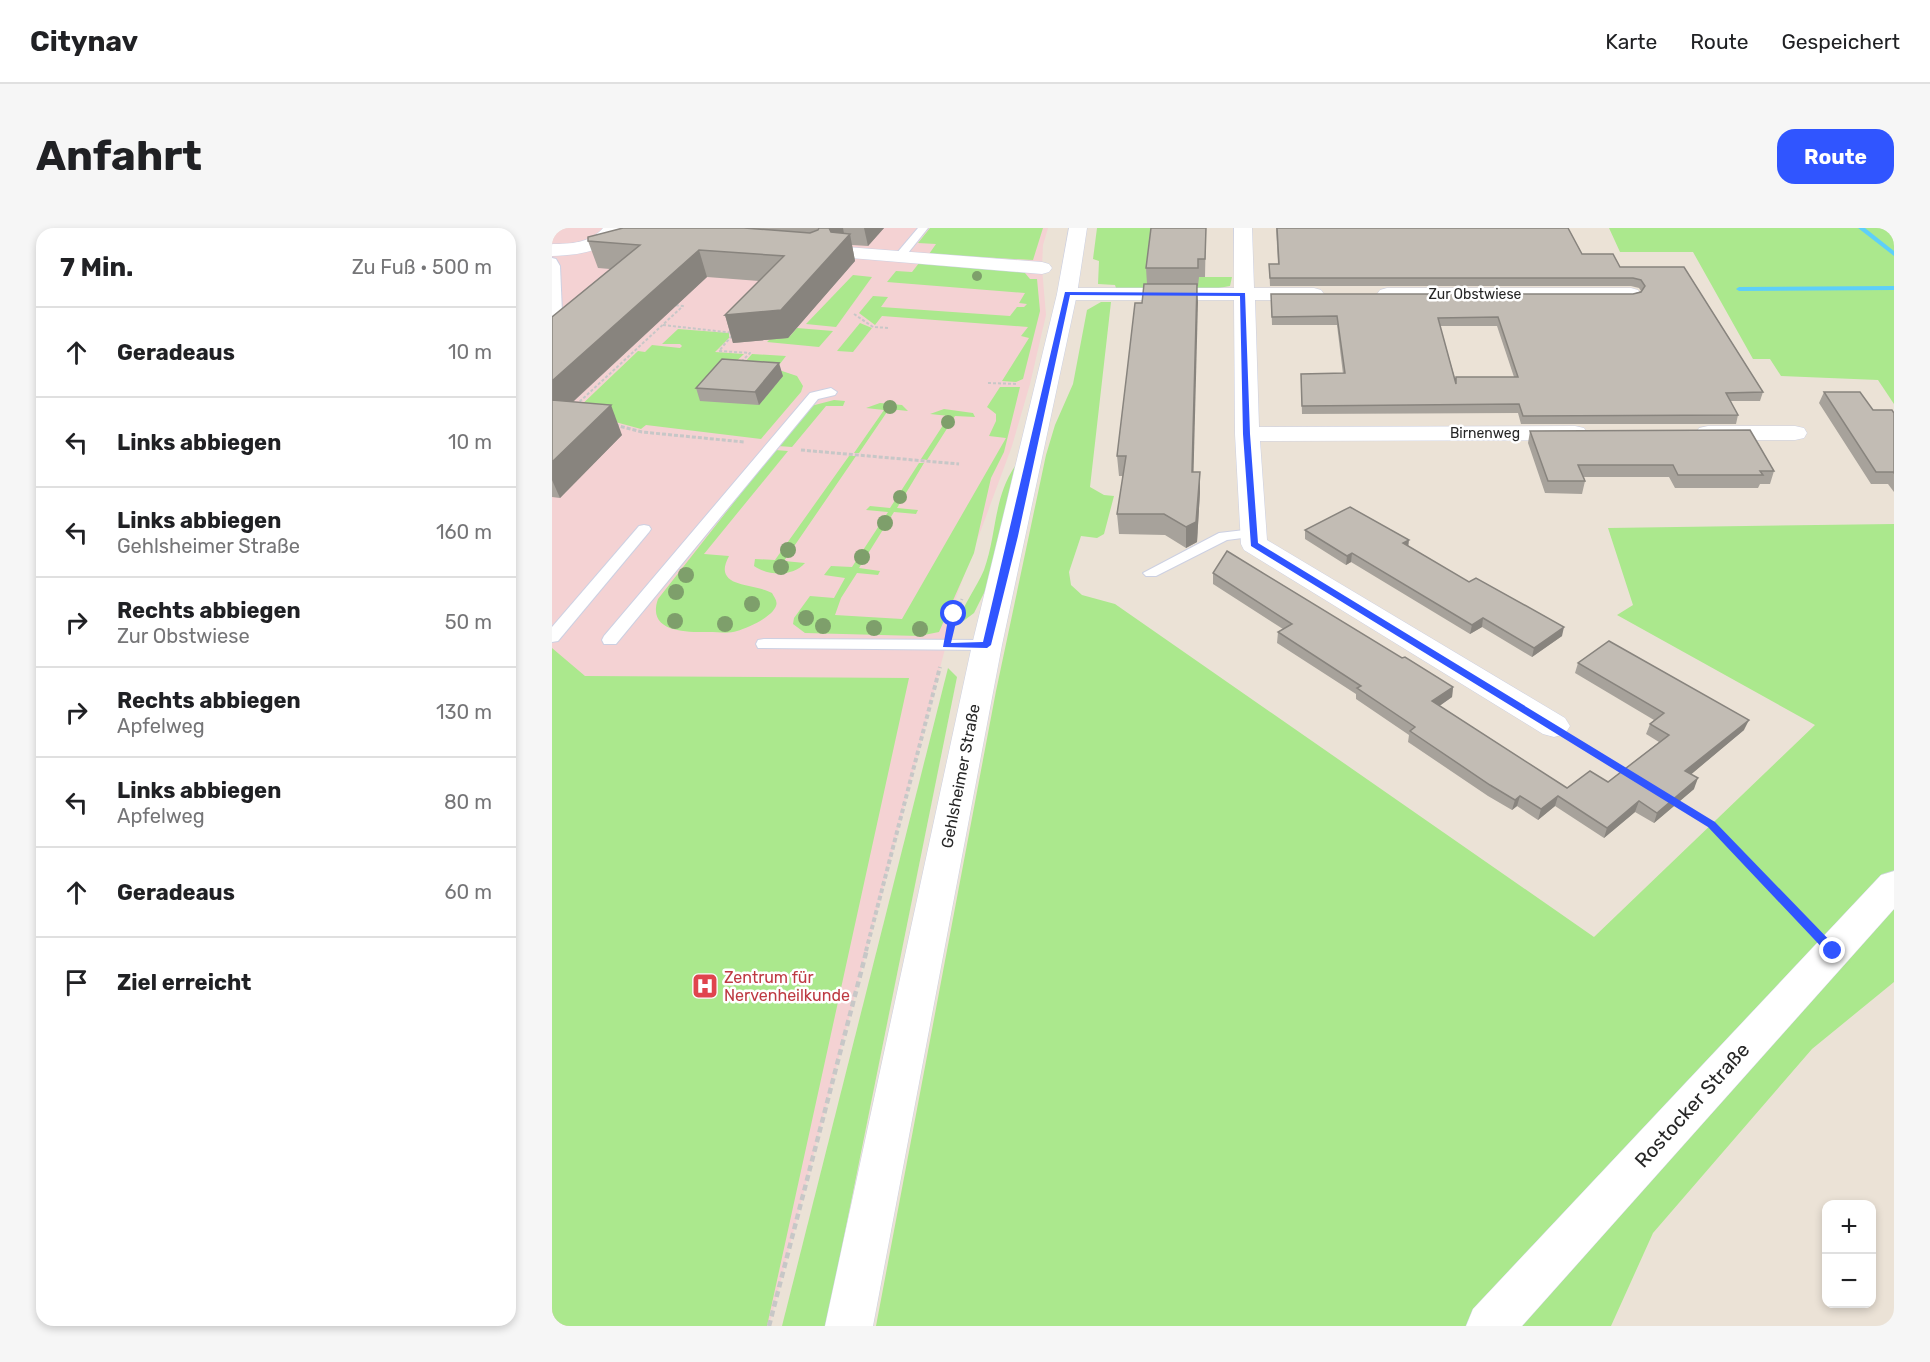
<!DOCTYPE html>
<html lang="de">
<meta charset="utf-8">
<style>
:root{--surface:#fff;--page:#f6f6f6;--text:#202124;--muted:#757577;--line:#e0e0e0;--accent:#3055ff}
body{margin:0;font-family:Rubik,sans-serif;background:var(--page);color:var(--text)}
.controls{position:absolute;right:18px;bottom:18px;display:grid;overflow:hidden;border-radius:12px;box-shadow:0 3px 9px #0003}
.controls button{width:54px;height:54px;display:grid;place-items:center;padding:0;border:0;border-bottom:2px solid var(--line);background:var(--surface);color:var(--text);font:30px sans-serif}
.stop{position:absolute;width:18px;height:18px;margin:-14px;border:4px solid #3055ff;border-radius:50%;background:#fff}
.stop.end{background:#3055ff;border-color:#fff;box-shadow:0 2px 6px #0008}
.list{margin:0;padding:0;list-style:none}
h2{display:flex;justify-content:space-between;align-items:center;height:78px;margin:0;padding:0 24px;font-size:26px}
h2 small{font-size:20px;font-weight:400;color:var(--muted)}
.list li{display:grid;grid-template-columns:39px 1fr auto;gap:18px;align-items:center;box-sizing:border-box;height:90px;padding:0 24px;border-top:2px solid var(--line)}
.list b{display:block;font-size:22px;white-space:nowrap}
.list p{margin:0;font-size:20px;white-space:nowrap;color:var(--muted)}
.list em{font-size:20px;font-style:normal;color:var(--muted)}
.icon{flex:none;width:33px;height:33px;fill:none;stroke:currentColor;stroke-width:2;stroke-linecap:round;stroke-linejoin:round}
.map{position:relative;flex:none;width:1342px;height:1098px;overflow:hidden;border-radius:18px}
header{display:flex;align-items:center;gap:36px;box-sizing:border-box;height:84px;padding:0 30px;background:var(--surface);border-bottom:2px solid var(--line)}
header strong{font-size:28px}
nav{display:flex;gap:33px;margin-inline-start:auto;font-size:21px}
.intro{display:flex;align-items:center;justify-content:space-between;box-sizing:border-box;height:144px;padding:0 36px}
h1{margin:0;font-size:42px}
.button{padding:15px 27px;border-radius:18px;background:var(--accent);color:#fff;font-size:21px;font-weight:700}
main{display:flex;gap:36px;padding:0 36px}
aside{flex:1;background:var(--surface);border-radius:18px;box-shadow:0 3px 9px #0003}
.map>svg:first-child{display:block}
</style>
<header>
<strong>Citynav</strong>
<nav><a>Karte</a><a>Route</a><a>Gespeichert</a></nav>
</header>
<div class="intro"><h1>Anfahrt</h1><a class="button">Route</a></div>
<main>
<aside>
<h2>7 Min.<small>Zu Fuß · 500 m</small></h2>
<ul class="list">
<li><svg class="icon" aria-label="ahead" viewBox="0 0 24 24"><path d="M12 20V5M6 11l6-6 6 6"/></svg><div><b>Geradeaus</b></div><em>10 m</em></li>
<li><svg class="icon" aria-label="left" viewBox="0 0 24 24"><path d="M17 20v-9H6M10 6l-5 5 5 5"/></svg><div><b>Links abbiegen</b></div><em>10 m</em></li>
<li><svg class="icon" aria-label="left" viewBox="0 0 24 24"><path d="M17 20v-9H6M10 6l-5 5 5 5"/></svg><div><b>Links abbiegen</b><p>Gehlsheimer Straße</p></div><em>160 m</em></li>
<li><svg class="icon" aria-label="right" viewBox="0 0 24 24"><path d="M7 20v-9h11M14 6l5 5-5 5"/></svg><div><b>Rechts abbiegen</b><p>Zur Obstwiese</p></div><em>50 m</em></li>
<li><svg class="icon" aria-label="right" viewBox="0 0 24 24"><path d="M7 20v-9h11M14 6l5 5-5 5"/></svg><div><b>Rechts abbiegen</b><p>Apfelweg</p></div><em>130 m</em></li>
<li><svg class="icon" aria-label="left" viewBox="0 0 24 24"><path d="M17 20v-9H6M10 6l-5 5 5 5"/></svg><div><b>Links abbiegen</b><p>Apfelweg</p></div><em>80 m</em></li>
<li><svg class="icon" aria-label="ahead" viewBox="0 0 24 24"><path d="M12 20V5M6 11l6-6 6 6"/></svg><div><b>Geradeaus</b></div><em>60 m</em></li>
<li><svg class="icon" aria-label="arrive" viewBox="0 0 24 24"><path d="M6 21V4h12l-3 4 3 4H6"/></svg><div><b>Ziel erreicht</b></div></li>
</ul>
</aside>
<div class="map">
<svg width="1342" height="1098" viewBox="0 0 1342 1098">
<rect width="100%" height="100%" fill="#ebe2d6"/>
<path fill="#f4d2d3" d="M0,0H496L491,17L490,40L494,87L478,156L460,218L399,383L402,386L394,417L217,1098H0Z"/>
<g fill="#abe88d">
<path d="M378,0H491L481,32L377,26L384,16L366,15Z"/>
<path d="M545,0H600L596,49H680L678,58L661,61L564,60L563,57L546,56L547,33L541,31Z"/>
<path d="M1057,0H1342V176L1326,152L1229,148L1218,131H1201L1141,24H1068Z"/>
<path d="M367,35L465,42L473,45L478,51H485L488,83L471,151L464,154L450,153L477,110L469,108L476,99L330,88L323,97L307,85L321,68L336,69L329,79L458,88L465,79H472L475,76L467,75L473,65L335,54L344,43L360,44Z"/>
<path d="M301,47L320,49L284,99L254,96Z"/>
<path d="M549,74H559L538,259L552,267L562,268L552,306L545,310L529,308L517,344L519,357L530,367L563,376L1042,709L1263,497L1065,387L1081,377L1056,300L1342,296V754L1260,821L1101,1005L1059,1098H324L444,463L494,227L503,197L521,156L535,82Z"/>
<path d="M308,95L320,100L301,124L285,123Z"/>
<path d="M245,100L281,103L267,119L215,114L222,107L238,108Z"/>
<path d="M126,101L177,105V110L163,124L192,126L173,144L183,145L200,126L234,128L224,141L245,148L251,158L249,164L209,211L94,197L89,201L23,183L86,123L93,124L100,117L128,120L130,118L128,116H110Z"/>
<path d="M448,159H468L452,224L439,250L422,325L387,404L367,408L253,405L241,396L242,390L258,368L282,370L293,350L272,347L279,338L300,339L336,284L314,282L318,278L338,280L367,235H372L345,280L366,282L364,286L342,284L307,340L328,343L326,347L305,345L289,370L283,387L350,391L454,210L437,208L444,193V186L435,179Z"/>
<path d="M282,172L293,173L291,178H274L240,219L226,218L259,178Z"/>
<path d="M328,175L350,177L356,183L337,181L307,225H302L332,182L314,180Z"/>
<path d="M392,181L421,185L423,189L403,188L375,232L369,231L397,188L378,186Z"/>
<path d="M223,222L236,223L152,326L177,328C159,361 203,355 220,365C222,369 226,373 224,378C220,389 196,400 185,403C177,406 166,404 157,404C136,404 94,405 106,371Z"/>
<path d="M297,228H304L232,333L253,335C241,349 216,348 202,338L203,331L223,332Z"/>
<path d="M463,238L436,357L422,385L406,397C410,377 424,361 432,342C445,306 441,271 463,238Z"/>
<path d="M0,420L33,448L357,450L215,1098H0Z"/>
<path d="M396,440L405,449L274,1098H230Z"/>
</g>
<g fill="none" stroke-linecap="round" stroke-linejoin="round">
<g fill="#5ecff9" fill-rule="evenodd">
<path d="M1306,0H1313L1342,23V28Z"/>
<path d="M1342,58V62L1187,63L1184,61L1187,59Z"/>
</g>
<g stroke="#ccd0e2" stroke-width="2">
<g id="lane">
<path d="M366,0H376L352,30H344V26Z"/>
<path d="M0,30L4,31L8,38L11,108L5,112L0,109Z"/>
<path d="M279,160L285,164L283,167L266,171L64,416H52L50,412L52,408L258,165Z"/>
<path d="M92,297L97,298L99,301L97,304L6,413L0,414V399L87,298Z"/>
<path d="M701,301L708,305L706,308L675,312L604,348H594L591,345L667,305Z"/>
<path d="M212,411L435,412L443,417L435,422L206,420L204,416L206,412Z"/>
</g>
</g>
<g stroke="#ccd0e2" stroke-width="1">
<g id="street">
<path d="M51,0H70C54,24 27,27 0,28V16C19,16 38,15 51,0Z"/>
<path d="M682,0H700L702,60H762L769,62L772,66L769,70L762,72H703L707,199L1023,198L1032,200L1035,205L1032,210L1023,212L708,213L715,312L1013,490L1018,498L1013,506L1002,509L991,506L692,322L689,316L683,206L682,72H515L508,70L505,66L508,62L515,60H682Z"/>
<path d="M294,19L490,34L497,36L500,40L497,44L490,46L287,29L284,25L287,21Z"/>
<path d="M835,60H1079L1086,62L1089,66L1086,70L1079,72L828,70L825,66L828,62Z"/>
<path d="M1156,198H1243L1252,200L1255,205L1252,210L1243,212H1156L1147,210L1144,205L1147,200Z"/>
<path d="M1342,643V681L970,1098H914L921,1081L1329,647Z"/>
</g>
</g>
<g stroke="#ccd0e2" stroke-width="1">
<path id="secondary" d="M517,0H535L525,66L450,417L321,1098H273L420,417L505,66Z"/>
</g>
<g stroke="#c7c7c7" stroke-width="2" stroke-dasharray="3 2" stroke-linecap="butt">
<path d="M302,86L321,99L337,100"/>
<path d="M111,97L182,105L167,123L198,125L188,135"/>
<path d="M436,155L465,156"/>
<path d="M24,177L131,78L120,77"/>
</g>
<g stroke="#c7c7c7" stroke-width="3" stroke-dasharray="4 2" stroke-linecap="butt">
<path d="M63,197L90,204L192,214"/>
<path d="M249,222L407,236"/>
<path d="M400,394L410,371"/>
</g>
<g stroke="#c7c7c7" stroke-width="4" stroke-dasharray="4.5 3" stroke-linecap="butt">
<path d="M1029,515L1076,544"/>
<path d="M1121,572L1159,596L1255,697"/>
<path d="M314,723L388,439"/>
</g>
<path stroke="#c7c7c7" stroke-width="4.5" stroke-dasharray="6 4" stroke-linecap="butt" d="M217,1098L315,721"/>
<use href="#lane" fill="#fff" fill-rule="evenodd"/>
<use href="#street" fill="#fff" fill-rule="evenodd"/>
<use href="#secondary" fill="#fff" fill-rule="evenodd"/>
</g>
<g fill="#7e9f6b">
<circle cx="425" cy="48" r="5"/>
<circle cx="338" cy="179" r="7"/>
<circle cx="396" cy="194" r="7"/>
<circle cx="348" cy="269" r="7"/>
<circle cx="333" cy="295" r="8"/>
<circle cx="236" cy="322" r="8"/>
<circle cx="310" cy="329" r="8"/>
<circle cx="229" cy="339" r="8"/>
<circle cx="134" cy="347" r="8"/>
<circle cx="124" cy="364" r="8"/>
<circle cx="200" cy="376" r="8"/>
<circle cx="254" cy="390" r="8"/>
<circle cx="123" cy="393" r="8"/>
<circle cx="173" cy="396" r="8"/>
<circle cx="271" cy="398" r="8"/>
<circle cx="322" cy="400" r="8"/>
<circle cx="368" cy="401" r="8"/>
</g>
<g fill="#a7a29b" fill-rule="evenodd">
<path d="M71,0H332L316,18L300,17L303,33L236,110L181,115L173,87L207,53L155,49L21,174L70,207L8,270L0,269V89L58,41L46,40L36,13Z"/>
<path d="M654,0L653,49H647L646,58H645L641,244L648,264L645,314L634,320L613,307L567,306L565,286L571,248H567L565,228L590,75L595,56L594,40Z"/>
<path d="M724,0H1016L1030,26L1068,39H1132L1211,164L1208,173H1178L1186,187L1184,196H969L966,185L750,186L749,146H791L785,97H720L719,66H1081L1089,63L1087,60L1079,58H718L717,36H726ZM888,98H945L962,149H904V154Z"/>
<path d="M231,148L207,177L148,173L144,160Z"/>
<path d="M1272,164L1321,182L1342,185V264L1336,256H1319L1267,175Z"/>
<path d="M978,203L1222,243L1218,256H1208L1206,260H1123L1117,249H1032L1033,253L1030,266L993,265L976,215Z"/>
<path d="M753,302L856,319L1010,408L980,429L930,399L918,406L799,334L794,337L753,311Z"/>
<path d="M661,345L850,430L901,459L900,469L887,478L1015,560L1056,554L1107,514L1094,506L1098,496L1102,492L1023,445L1026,435L1192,502L1139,546L1142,561L1102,595L1083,584L1052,610L1003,578L986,592L965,578L960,582L936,568L856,514L857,507L804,471V466L725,415L726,404L731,401L661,356Z"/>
</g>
<g fill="#88847e">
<path d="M276,0H291L293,11L298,6L303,33L236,110L181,115L173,87Z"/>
<path d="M312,0H332L316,18Z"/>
<path d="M147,22L155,49L0,193V153Z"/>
<path d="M645,56L646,74L641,264L640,244Z"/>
<path d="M227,135L231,148L207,177L203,164Z"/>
<path d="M59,177L70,207L8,270L0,252V234Z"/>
<path d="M648,244V264L645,314L634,320V299Z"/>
<path d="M857,312L856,321L851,315Z"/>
<path d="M800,325L799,334L794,337L795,328Z"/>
<path d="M931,390L930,399L918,406L920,397Z"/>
<path d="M1012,399L1010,408L980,429L982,420Z"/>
<path d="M901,459L900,469L879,484L880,473Z"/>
<path d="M1197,492L1192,502L1130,554L1133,543Z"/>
<path d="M1146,550L1142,561L1102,595L1105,585Z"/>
<path d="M968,568L965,578L960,582L963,572Z"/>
<path d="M1006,568L1003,578L986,592L989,581Z"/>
<path d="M1087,573L1083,584L1052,610L1055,600Z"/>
</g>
<g fill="#c2bcb4" stroke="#88847e" stroke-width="1.5" fill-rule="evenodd">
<path d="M71,0H192L258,5L266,2L267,0H277L279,4L298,6L229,82L173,87L232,28L147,22L0,153V89L88,17L36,13V9Z"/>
<path d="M599,0H654L653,31H646V40H594Z"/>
<path d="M725,0H1016L1030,26H1061L1068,39H1132L1211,164L1174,165L1186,187L971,188L967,176L750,178L749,146L793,145L785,88L720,89L719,66H1081L1089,64L1093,58L1089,52L1081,50H718L717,36H727ZM946,89L966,149H904V156L886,90Z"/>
<path d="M592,56H645L640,244H648L644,294L634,299L612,286H565L574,228H565L575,144L583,75H590Z"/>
<path d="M170,131L227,135L203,164L144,160Z"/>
<path d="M1272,164H1308L1321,182H1340L1342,185V245L1341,244H1324Z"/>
<path d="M0,172L59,177L0,234Z"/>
<path d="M1198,202L1222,243H1208L1211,247H1126L1121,237H1026L1033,253H996L978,203Z"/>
<path d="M798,279L857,312L851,315L917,354L924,350L1012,399L982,420L931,390L920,397L800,325L795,328L753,302Z"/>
<path d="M675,323L850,430L853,429L901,459L880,473L1015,560L1038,543L1056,554L1117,507L1098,496L1112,485L1026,435L1057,413L1197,492L1133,543L1146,550L1105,585L1087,573L1055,600L1006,568L989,581L968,568L963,572L938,557L858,503L863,499L805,460L809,458L726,404L740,396L661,345Z"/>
</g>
<path fill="#3055ff" d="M513,64L693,65L698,206L706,315L1163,594L1285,720V727H1277L1156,599L699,318L691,206L688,68L518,67L466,308L439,417L435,420L391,419L397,386L402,383L406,386L399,415L431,414Z"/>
<defs>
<g id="hospital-square" transform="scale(1.35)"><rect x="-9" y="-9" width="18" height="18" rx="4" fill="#e0444e" stroke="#fff"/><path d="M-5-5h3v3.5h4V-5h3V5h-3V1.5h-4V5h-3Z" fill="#fff"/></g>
</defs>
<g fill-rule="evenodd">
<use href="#hospital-square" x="153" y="758"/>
</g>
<g text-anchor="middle" stroke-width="5" stroke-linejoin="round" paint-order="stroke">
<g font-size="14" fill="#272727" stroke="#fff">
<text x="923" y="71">Zur Obstwiese</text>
<text x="933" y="210">Birnenweg</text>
</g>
<g font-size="16" fill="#272727" stroke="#fff">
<text transform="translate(408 548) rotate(-79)" y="6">Gehlsheimer Straße</text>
</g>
<g font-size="16" fill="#be3a42" stroke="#fff" text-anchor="start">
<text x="172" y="755">Zentrum für<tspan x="172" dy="18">Nervenheilkunde</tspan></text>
</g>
<g font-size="20" fill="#272727" stroke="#fff">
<text transform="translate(1140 877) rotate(-48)" y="7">Rostocker Straße</text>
</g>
</g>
</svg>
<div class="controls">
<button>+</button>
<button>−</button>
</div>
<div class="stop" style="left:402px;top:386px"></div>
<div class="stop end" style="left:1281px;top:723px"></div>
</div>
</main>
